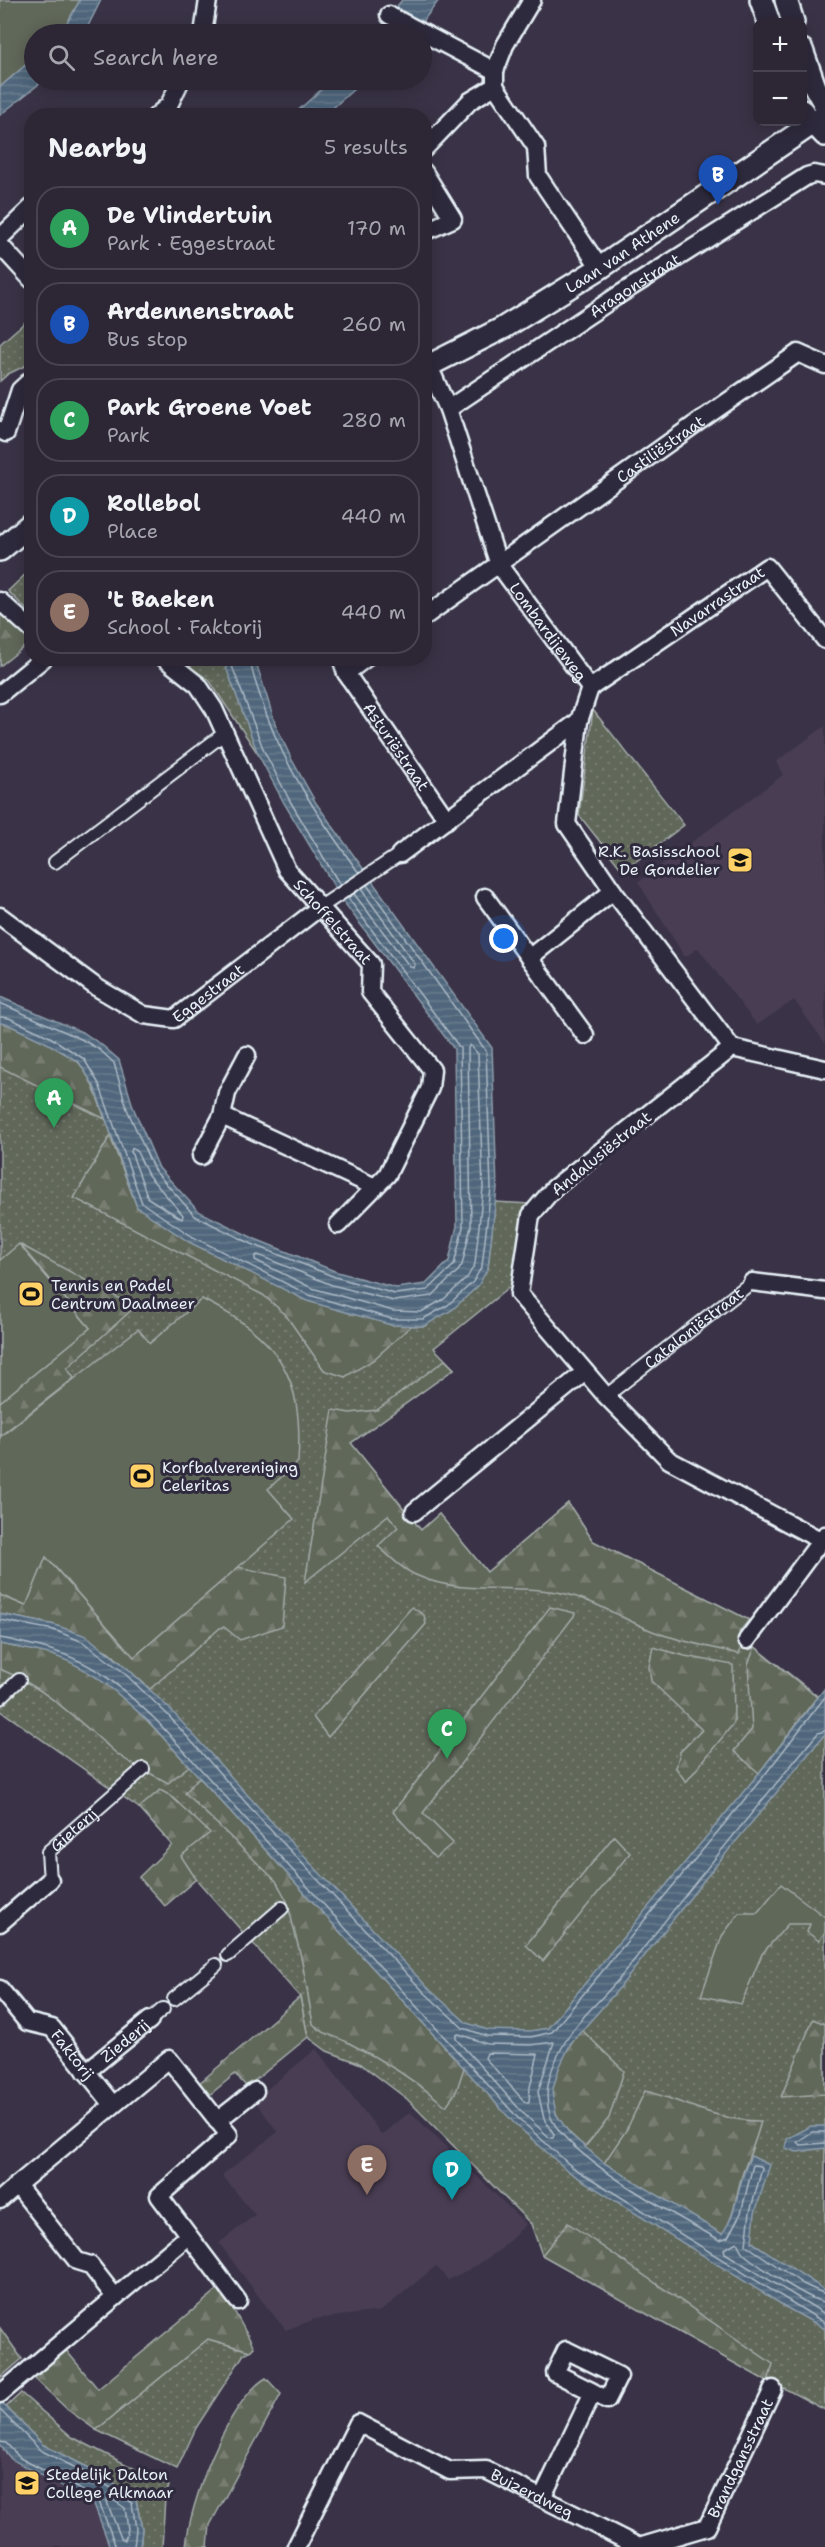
<!DOCTYPE html>
<meta charset="utf-8">
<style>
:root{--surface:#2c2635;--page:#383241;--text:#f1f3f6;--muted:#a6a5ad;--line:#484350;--accent:#ffd166}
body{margin:0;font-family:"Shantell Sans",sans-serif;background:var(--page);color:var(--text)}
.controls{position:absolute;right:18px;top:18px;display:grid;overflow:hidden;border-radius:12px;box-shadow:0 3px 15px #0003}
.controls button{width:54px;height:54px;display:grid;place-items:center;padding:0;border:0;border-bottom:2px solid var(--line);background:var(--surface);color:var(--text);font:30px sans-serif}
.you{position:absolute;left:504px;top:939px;width:21px;height:21px;margin:-15px;border:4px solid #fff;border-radius:50%;background:#1a73e8;box-shadow:0 0 0 9px #1a73e833}
.badge{display:grid;place-items:center;width:39px;height:39px;border-radius:50%;background:var(--accent);color:#fff;font-size:20px;font-weight:700}
.pin{position:absolute;translate:-50% -50px;filter:drop-shadow(0 2px 3px #0008)}
.pin::after{content:'';position:absolute;top:32px;width:21px;height:18px;background:inherit;clip-path:polygon(0 0,100% 0,50% 100%)}
.list{margin:0;padding:0;list-style:none}
h2{display:flex;justify-content:space-between;align-items:center;height:78px;margin:0;padding:0 24px;font-size:26px}
h2 small{font-size:20px;font-weight:400;color:var(--muted)}
.list li{display:grid;grid-template-columns:39px 1fr auto;gap:18px;align-items:center;box-sizing:border-box;height:84px;margin:0 12px 12px;padding:0 12px;border:2px solid var(--line);border-radius:24px}
.list b{display:block;font-size:22px;white-space:nowrap}
.list p{margin:0;font-size:20px;white-space:nowrap;color:var(--muted)}
.list em{font-size:20px;font-style:normal;color:var(--muted)}
.icon{flex:none;width:33px;height:33px;fill:none;stroke:currentColor;stroke-width:2;stroke-linecap:round;stroke-linejoin:round}
.map{position:relative;flex:none;width:825px;height:2547px;overflow:hidden}
.search{position:absolute;background:var(--surface);box-shadow:0 3px 15px #0003;left:24px;top:24px;width:408px;height:66px;display:flex;align-items:center;gap:15px;box-sizing:border-box;padding:0 21px;border-radius:33px;color:var(--muted);font-size:22px}
.panel{position:absolute;background:var(--surface);box-shadow:0 3px 15px #0003;left:24px;top:108px;width:408px;height:558px;border-radius:24px}
.map>svg:first-child{display:block}
</style>
<div class="map">
<svg width="825" height="2547" viewBox="0 0 825 2547">
<defs>
<pattern id="grass-dots" width="8" height="8" patternUnits="userSpaceOnUse" patternTransform="scale(1.5)"><rect width="8" height="8" fill="#61675a"/><path d="M2 2h.1M6 6h.1" fill="none" stroke="#787d72" stroke-width="1.8" stroke-linecap="round"/></pattern>
<pattern id="forest-firs" width="22" height="20" patternUnits="userSpaceOnUse" patternTransform="scale(1.5)"><rect width="22" height="20" fill="#61675a"/><path d="M5 1l3.5 6h-7zM16 11l3.5 6h-7z" fill="#787d72"/></pattern>
<pattern id="water-rules" width="6" height="5" patternUnits="userSpaceOnUse" patternTransform="scale(1.5)"><rect width="6" height="5" fill="#50667b"/><path d="M0 2.5h6" fill="none" stroke="#697c8e"/></pattern>
</defs>
<rect width="100%" height="100%" fill="#3a3347"/>
<filter id="ink" filterUnits="userSpaceOnUse"><feTurbulence type="fractalNoise" baseFrequency=".0167" numOctaves="2"/><feDisplacementMap in="SourceGraphic" scale="12" xChannelSelector="R" yChannelSelector="G"/><feConvolveMatrix kernelMatrix="1 2 1 2 8 2 1 2 1" color-interpolation-filters="sRGB"/></filter>
<g filter="url(#ink)">
<g fill="#483e53">
<path d="M825,726V1043L794,1000L757,1025L698,948L685,957L638,882L783,775L776,762Z"/>
<path d="M316,2049L382,2135L410,2112L526,2224L502,2248L479,2264L448,2280L436,2266L381,2311L315,2319L286,2330L266,2306L219,2243L255,2215L222,2175L278,2132L254,2100Z"/>
<path d="M0,2445L16,2463L94,2504L110,2547H0Z"/>
</g>
<g fill="url(#grass-dots)" stroke="#a4aca9" stroke-width="1.5">
<path d="M31,317V363L8,374L0,381V344Z"/>
<path d="M31,569V614L8,591Z"/>
<path d="M178,659H223L262,760L209,680Z"/>
<path d="M593,710L684,825L623,871L579,815Z"/>
<path d="M0,1023L94,1086L137,1207L391,1325L425,1326L488,1268L495,1202L529,1204L525,1220L522,1277L434,1348L454,1369L351,1443L421,1530L439,1514L487,1572L568,1503L593,1541L749,1620L739,1632L744,1638L825,1702V2410L780,2386L768,2382L542,2255L531,2224L407,2099L361,2064L327,2051L308,2037L300,1997L196,1879L172,1845L139,1808L0,1710Z"/>
<path d="M0,2328L22,2359L0,2378Z"/>
<path d="M208,2339L250,2351L244,2354L196,2428L177,2469L96,2430Z"/>
<path d="M21,2393L72,2437L169,2486L165,2497L162,2547H140L142,2529L136,2499L101,2474L43,2445L6,2407Z"/>
</g>
<g fill="url(#forest-firs)" stroke="#a4aca9" stroke-width="1.5">
<path d="M0,614L31,640V657L24,647L0,666Z"/>
<path d="M0,1023L7,1024C25,1032 69,1050 80,1064C93,1081 98,1100 105,1119L0,1067Z"/>
<path d="M110,1136L137,1207L391,1325H412L373,1360L345,1377L324,1370L285,1314L263,1295L74,1198Z"/>
<path d="M19,1244L135,1307L67,1368L74,1378L0,1436V1402L90,1328Z"/>
<path d="M445,1360L454,1369L351,1443L421,1530L439,1514L487,1572L568,1503L593,1541L749,1620L739,1632L744,1638L739,1654C711,1647 682,1642 655,1632C624,1620 595,1600 562,1593C515,1583 463,1596 418,1576C403,1570 390,1557 378,1546L398,1527L388,1515L305,1582L333,1410L350,1413L377,1410Z"/>
<path d="M45,1556L134,1657L238,1567L286,1577L282,1626L240,1640L224,1627L220,1628L150,1689L109,1652L55,1625L0,1614V1595L26,1606Z"/>
<path d="M412,1607L424,1615L426,1624L328,1737L313,1717Z"/>
<path d="M550,1607L575,1613L574,1616L423,1813L453,1843L435,1858L393,1812Z"/>
<path d="M0,1644C18,1648 37,1650 54,1655C110,1674 151,1724 189,1766L168,1783C151,1773 131,1765 116,1753C77,1720 48,1689 0,1669Z"/>
<path d="M653,1647L685,1656L733,1665L734,1723L686,1782L676,1768L680,1752L702,1730L651,1681L649,1667Z"/>
<path d="M755,1647L817,1697L759,1773L734,1751L752,1729L748,1664Z"/>
<path d="M199,1777L464,2068L456,2092L446,2106C417,2082 383,2060 349,2043C336,2036 323,2035 313,2024L302,1961L287,1901L276,1881L185,1793Z"/>
<path d="M160,1790L171,1796L210,1833L181,1856L196,1879L165,1906L139,1877L172,1845L139,1808Z"/>
<path d="M614,1836L630,1853L543,1961L526,1945Z"/>
<path d="M300,1997L308,2037L247,2087L235,2074L207,2097L197,2085Z"/>
<path d="M813,2019L825,2024V2094L781,2097Z"/>
<path d="M582,2030L624,2071L609,2118L585,2147C575,2138 563,2128 557,2115C543,2087 564,2051 582,2030Z"/>
<path d="M645,2091C685,2101 719,2122 761,2121C757,2137 751,2152 745,2167C735,2191 738,2209 723,2235L604,2163L627,2129Z"/>
<path d="M568,2223L773,2364L768,2382L542,2255Z"/>
<path d="M221,2287L254,2347L250,2351L208,2339L96,2430L68,2410L31,2375L65,2349L98,2389Z"/>
<path d="M266,2378L281,2394L210,2525L208,2547H186C189,2504 228,2400 266,2378Z"/>
</g>
<g fill="#61675a" stroke="#a4aca9" stroke-width="1.5">
<path d="M0,0H80L61,34H34V58L0,87Z"/>
<path d="M19,1244L90,1328L0,1402V1260Z"/>
<path d="M202,1299C279,1338 304,1375 298,1462L268,1489L294,1519L134,1657L46,1557L26,1606L0,1595V1437L138,1329L150,1343Z"/>
<path d="M781,1884L825,1917V1932L819,1941L807,1932L810,1924H788L762,1954L741,2004L701,1996L722,1936L739,1913H757Z"/>
</g>
<g fill="url(#water-rules)" stroke="#8d9ead" stroke-width="1.5">
<path d="M80,0H101L84,34H61Z"/>
<path d="M402,0H439L413,34H375Z"/>
<path d="M34,58V80H44L0,115V87Z"/>
<path d="M332,80H364L325,115H293Z"/>
<path d="M223,659H255L276,726L292,760L316,803L492,1048L497,1188L488,1268L478,1286L452,1310L424,1326L391,1325L307,1301L189,1242L137,1207L94,1086L79,1062L47,1043L7,1024L0,1023V997L84,1033L103,1046L119,1060L133,1107L159,1168L198,1211L255,1239L337,1272L396,1288L426,1284L449,1261L457,1226L454,1049L343,901L284,803L258,754Z"/>
<path d="M0,1614L55,1625L86,1636L126,1667L171,1710L270,1820L429,1989L467,2023L488,2030L530,2031L548,2028L759,1773L825,1688V1734L704,1880L621,1986L571,2043L559,2068L552,2092L556,2114L570,2134L585,2147L604,2163L722,2234C739,2211 737,2181 751,2156L770,2165L755,2213L752,2242L825,2290V2329L789,2309L569,2172L514,2123L150,1723C121,1696 93,1669 55,1656C38,1650 18,1648 0,1644Z"/>
<path d="M811,2126H825V2148L797,2152L785,2148L787,2139Z"/>
<path d="M0,2401L43,2445L101,2474L136,2500L142,2529L140,2547H110L94,2504L11,2459L0,2445Z"/>
</g>
<g fill="none" stroke-linecap="round" stroke-linejoin="round">
<g stroke="#abb9c6" stroke-width="1.5">
<path d="M229,658L264,751L290,801L340,885"/>
<path d="M250,658C251,672 257,686 261,699C282,764 319,818 359,873"/>
<path d="M354,894L410,967L414,968L415,964L361,889"/>
<path d="M0,1003L81,1039L100,1050L114,1063L127,1109L154,1170L195,1216L252,1244L335,1277L395,1294L428,1290L454,1265L463,1227L460,1048L348,898"/>
<path d="M0,1017L9,1018L50,1037L84,1059L99,1084L142,1203L193,1237L309,1295L392,1319H423L448,1305L473,1282L482,1266L491,1188L486,1051L367,885"/>
<path d="M470,1045L478,1054L483,1188L475,1264L467,1278L444,1299L421,1312L393,1311L312,1288L255,1260V1256L258,1255L332,1285L394,1301L432,1296L458,1271L462,1265L471,1226L468,1048Z"/>
<path d="M132,1148L136,1150L148,1175L183,1215L182,1219L148,1198L131,1152Z"/>
<path d="M0,1620L54,1630L83,1642L122,1671L167,1714L265,1824L425,1993L463,2028L487,2036L531,2037L552,2032L763,1777L825,1697"/>
<path d="M0,1638C9,1639 18,1642 28,1644C88,1657 111,1678 155,1719L518,2118L572,2167L825,2323"/>
<path d="M825,1731L818,1733C752,1812 687,1892 624,1973C606,1996 579,2017 565,2042C552,2065 542,2089 550,2115C564,2156 681,2219 720,2240L728,2237L741,2213L753,2165L761,2166L762,2169L750,2212L746,2245L803,2284L825,2294"/>
<path d="M459,2034L487,2044L531,2045L554,2042L538,2092L544,2119L554,2134L553,2138H550L523,2113L456,2039V2035Z"/>
<path d="M487,2053L538,2054L530,2087L529,2102H525L485,2058Z"/>
<path d="M825,2132H812L797,2142L800,2145L825,2143"/>
<path d="M825,2302C810,2301 757,2265 744,2254C740,2250 739,2246 737,2242L724,2249L725,2253L825,2314"/>
<path d="M0,2410L40,2450L98,2479L132,2503L136,2529L134,2547"/>
<path d="M0,2442L6,2443L20,2458L98,2499L116,2547"/>
<path d="M109,2497L125,2508L128,2529L125,2540L121,2538L108,2505L107,2500Z"/>
</g>
<g stroke="#e8f1f8" stroke-width="16">
<g id="pedestrian">
<path d="M55,862L225,733"/>
<path d="M319,908L400,854"/>
<path id="s1" d="M606,1396L752,1282"/>
<path d="M0,1698L19,1680"/>
<path id="s2" d="M50,1880L48,1852L143,1769"/>
<path d="M228,1955L282,1908"/>
<path d="M174,1999L216,1965"/>
<path d="M150,2020L163,2009"/>
</g>
</g>
<g stroke="#e8f1f8" stroke-width="21">
<g id="minor">
<path d="M532,0L505,45L495,71V86L536,147L538,176L600,268"/>
<path d="M389,15L495,71"/>
<path d="M203,34L208,0"/>
<path d="M156,116L169,105L181,80"/>
<path d="M424,149L470,101L495,86"/>
<path d="M424,172L453,219L424,232"/>
<path d="M0,238L32,207"/>
<path d="M0,245L32,280"/>
<path id="s3" d="M429,366L448,409L499,565L590,688L579,721L567,824L613,891L732,1048L825,1069"/>
<path id="s4" d="M448,409L617,296L807,176L814,174L825,176"/>
<path d="M0,430L6,433L20,390L32,379"/>
<path d="M0,601L32,630"/>
<path id="s5" d="M424,617L698,422L798,353L825,365"/>
<path id="s6" d="M164,658L198,685L214,709L287,870L371,964L370,992L432,1070L430,1088L387,1175L338,1225"/>
<path id="s7" d="M341,658L346,673L447,820"/>
<path d="M346,673L366,658"/>
<path id="s8" d="M590,688L767,567L825,640"/>
<path d="M0,694L44,658"/>
<path d="M400,854L579,721"/>
<path d="M485,897L585,1035"/>
<path id="s9" d="M0,916L96,987L144,1015L174,1019L319,908"/>
<path d="M529,958L613,891"/>
<path d="M732,1048L554,1188L531,1215L519,1294L606,1396L669,1460L820,1540"/>
<path d="M222,1116L375,1187"/>
<path d="M201,1156L222,1116L227,1093L247,1055"/>
<path d="M752,1282L825,1291"/>
<path d="M414,1512L585,1372"/>
<path d="M747,1640L825,1535"/>
<path d="M0,1923L50,1880"/>
<path id="s10" d="M0,1989L27,2022L52,2028L113,2105"/>
<path id="s11" d="M86,2072L150,2020"/>
<path d="M217,2121L255,2091"/>
<path d="M0,2200L17,2185"/>
<path d="M115,2297L90,2265L77,2261L17,2185L169,2059L229,2135L159,2196L238,2301"/>
<path d="M0,2394L188,2236"/>
<path d="M542,2498L593,2392L555,2373L566,2350L619,2376L607,2400L593,2392"/>
<path id="s12" d="M296,2547L358,2423L450,2471L486,2470L639,2547L700,2529L707,2527L773,2389"/>
</g>
</g>
<g stroke="#e8f1f8" stroke-width="26">
<g id="tertiary">
<path d="M761,0L769,22"/>
<path d="M786,0L793,22"/>
<path d="M802,50L815,87L825,105"/>
<path d="M802,111L825,135"/>
<path id="s13" d="M424,368L503,328L600,268L825,115"/>
<path d="M0,550L32,523"/>
</g>
</g>
<use href="#pedestrian" stroke="#2f2a3d" stroke-width="12"/>
<use href="#minor" stroke="#2f2a3d" stroke-width="16"/>
<use href="#tertiary" stroke="#2f2a3d" stroke-width="21"/>
</g>
</g>
<defs>
<g id="school-square" transform="scale(1.35)"><rect x="-9" y="-9" width="18" height="18" rx="4" fill="#ffd166" stroke="#2f2a3d"/><path d="M0-5L7-2L0 1L-7-2ZM-4 1L0 2.5L4 1V4Q0 6-4 4Z" fill="#111"/></g>
<g id="stadium-square" transform="scale(1.35)"><rect x="-9" y="-9" width="18" height="18" rx="4" fill="#ffd166" stroke="#2f2a3d"/><path d="M0-5a6.5 5 0 1 0 0 10a6.5 5 0 1 0 0-10ZM-3.5-1.8h7v3.6h-7Z" fill="#111"/></g>
</defs>
<g fill-rule="evenodd">
<use href="#school-square" x="740" y="860"/>
<use href="#stadium-square" x="31" y="1294"/>
<use href="#stadium-square" x="142" y="1476"/>
<use href="#school-square" x="27" y="2483"/>
</g>
<g text-anchor="middle" stroke-width="6" stroke-linejoin="round" paint-order="stroke">
<g font-size="16" fill="#e8f1f8" stroke="#2f2a3d">
<text dy="6" stroke="none"><textPath href="#s13" startOffset="230">Laan van Athene</textPath></text>
<text dy="6" stroke="none"><textPath href="#s4" startOffset="224">Aragonstraat</textPath></text>
<text dy="6" stroke="none"><textPath href="#s5" startOffset="290">Castiliëstraat</textPath></text>
<text dy="6" stroke="none"><textPath href="#s8" startOffset="154">Navarrastraat</textPath></text>
<text dy="6" stroke="none"><textPath href="#s3" startOffset="294">Lombardijeweg</textPath></text>
<text dy="6" stroke="none"><textPath href="#s7" startOffset="105">Asturiëstraat</textPath></text>
<text dy="6" stroke="none"><textPath href="#s6" startOffset="318">Schoffelstraat</textPath></text>
<text dy="6" stroke="none"><textPath href="#s9" startOffset="248">Eggestraat</textPath></text>
<text transform="translate(601 1153) rotate(-39)" y="6">Andalusiëstraat</text>
<text dy="6" stroke="none"><textPath href="#s1" startOffset="111">Cataloniëstraat</textPath></text>
<text dy="6" stroke="none"><textPath href="#s2" startOffset="62">Gieterij</textPath></text>
<text dy="6" stroke="none"><textPath href="#s11" startOffset="50">Ziederij</textPath></text>
<text dy="6" stroke="none"><textPath href="#s10" startOffset="102">Faktorij</textPath></text>
<text dy="6" stroke="none"><textPath href="#s12" startOffset="597">Brandgansstraat</textPath></text>
<text dy="6" stroke="none"><textPath href="#s12" startOffset="330">Buizerdweg</textPath></text>
</g>
<g font-size="16" fill="#e8f1f8" stroke="#2f2a3d" text-anchor="start">
<text x="720" y="857" text-anchor="end">R.K. Basisschool<tspan x="720" dy="18">De Gondelier</tspan></text>
<text x="51" y="1291">Tennis en Padel<tspan x="51" dy="18">Centrum Daalmeer</tspan></text>
<text x="162" y="1473">Korfbalvereniging<tspan x="162" dy="18">Celeritas</tspan></text>
<text x="46" y="2480">Stedelijk Dalton<tspan x="46" dy="18">College Alkmaar</tspan></text>
</g>
</g>
</svg>
<div class="controls">
<button>+</button>
<button>−</button>
</div>
<div class="you"></div>
<div class="pin badge" style="left:54px;top:1128px;background:#2e9e5b">A</div>
<div class="pin badge" style="left:718px;top:205px;background:#1a4fb4">B</div>
<div class="pin badge" style="left:447px;top:1759px;background:#2e9e5b">C</div>
<div class="pin badge" style="left:452px;top:2200px;background:#0f9aa8">D</div>
<div class="pin badge" style="left:367px;top:2195px;background:#8d6e63">E</div>
<div class="search"><svg class="icon" aria-label="search" viewBox="0 0 24 24"><circle cx="10" cy="10" r="6"/><path d="M15 15l6 6"/></svg>Search here</div>
<section class="panel">
<h2>Nearby<small>5 results</small></h2>
<ul class="list">
<li><span class="badge" style="background:#2e9e5b">A</span><div><b>De Vlindertuin</b><p>Park · Eggestraat</p></div><em>170 m</em></li>
<li><span class="badge" style="background:#1a4fb4">B</span><div><b>Ardennenstraat</b><p>Bus stop</p></div><em>260 m</em></li>
<li><span class="badge" style="background:#2e9e5b">C</span><div><b>Park Groene Voet</b><p>Park</p></div><em>280 m</em></li>
<li><span class="badge" style="background:#0f9aa8">D</span><div><b>Rollebol</b><p>Place</p></div><em>440 m</em></li>
<li><span class="badge" style="background:#8d6e63">E</span><div><b>'t Baeken</b><p>School · Faktorij</p></div><em>440 m</em></li>
</ul>
</section>
</div>
